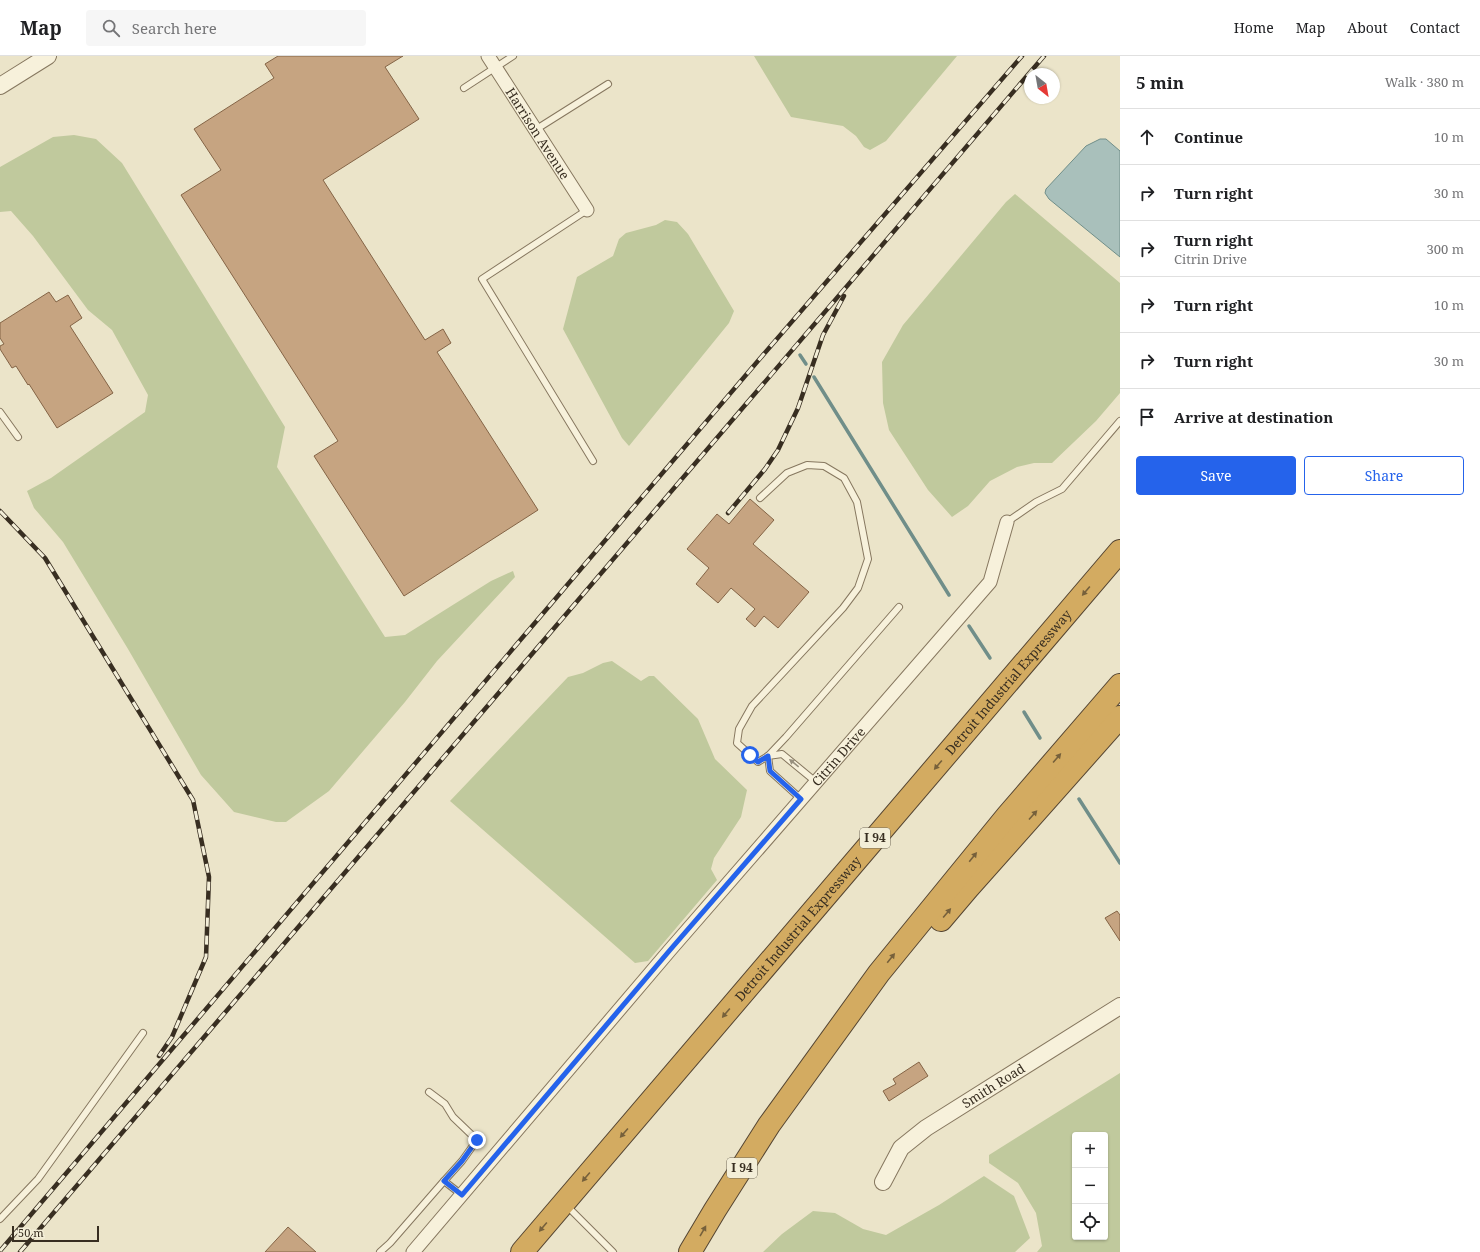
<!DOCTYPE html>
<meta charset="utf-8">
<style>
:root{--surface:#fff;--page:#f6f6f6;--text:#202124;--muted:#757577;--line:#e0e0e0;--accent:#2563eb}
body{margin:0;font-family:"Noto Serif",serif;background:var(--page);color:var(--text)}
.controls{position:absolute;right:12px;bottom:12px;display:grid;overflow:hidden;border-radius:4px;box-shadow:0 1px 3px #0004}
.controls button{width:36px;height:36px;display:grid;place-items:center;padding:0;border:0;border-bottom:1px solid var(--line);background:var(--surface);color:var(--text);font:20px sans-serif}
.compass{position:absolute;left:1024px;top:12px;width:36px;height:36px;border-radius:50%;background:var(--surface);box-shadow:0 1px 3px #0004;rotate:149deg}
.scale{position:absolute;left:12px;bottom:10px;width:87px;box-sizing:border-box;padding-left:4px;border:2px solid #382e21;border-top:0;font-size:11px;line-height:14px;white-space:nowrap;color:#382e21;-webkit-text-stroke:3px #f3eed8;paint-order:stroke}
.stop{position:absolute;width:12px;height:12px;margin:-9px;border:3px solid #2563eb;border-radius:50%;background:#fff}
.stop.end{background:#2563eb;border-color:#fff;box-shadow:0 1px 4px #0008}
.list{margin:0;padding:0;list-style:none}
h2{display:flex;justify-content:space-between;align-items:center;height:52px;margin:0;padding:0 16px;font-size:17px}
h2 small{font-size:13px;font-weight:400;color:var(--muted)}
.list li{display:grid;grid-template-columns:26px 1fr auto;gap:12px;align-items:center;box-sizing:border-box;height:56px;padding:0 16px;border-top:1px solid var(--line)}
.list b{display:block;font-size:15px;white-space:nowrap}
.list p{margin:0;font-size:13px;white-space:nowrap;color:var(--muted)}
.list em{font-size:13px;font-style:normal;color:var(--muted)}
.actions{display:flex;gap:8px;padding:12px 16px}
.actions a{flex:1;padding:9px 0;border:1px solid var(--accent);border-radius:4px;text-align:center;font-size:14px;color:var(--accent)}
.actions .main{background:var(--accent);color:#fff}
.icon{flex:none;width:22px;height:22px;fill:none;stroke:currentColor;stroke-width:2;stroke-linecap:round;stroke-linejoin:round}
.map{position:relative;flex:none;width:1120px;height:1196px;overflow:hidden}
header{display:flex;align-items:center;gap:24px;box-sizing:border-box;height:56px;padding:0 20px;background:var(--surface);border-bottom:1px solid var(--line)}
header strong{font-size:19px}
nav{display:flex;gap:22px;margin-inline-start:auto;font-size:14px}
.search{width:280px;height:36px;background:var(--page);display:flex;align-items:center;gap:10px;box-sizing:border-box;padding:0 14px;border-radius:4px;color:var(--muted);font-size:15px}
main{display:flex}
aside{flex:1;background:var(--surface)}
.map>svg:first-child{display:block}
</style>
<header>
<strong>Map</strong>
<div class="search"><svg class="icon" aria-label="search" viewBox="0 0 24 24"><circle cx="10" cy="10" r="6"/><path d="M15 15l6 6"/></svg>Search here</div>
<nav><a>Home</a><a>Map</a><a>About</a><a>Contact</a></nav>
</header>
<main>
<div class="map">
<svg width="1120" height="1196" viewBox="0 0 1120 1196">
<rect width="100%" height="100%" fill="#ebe4c9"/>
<g fill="#c0c99d" fill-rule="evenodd">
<path d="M754,0H957L886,85L870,94L864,91L856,80L843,70L791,61Z"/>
<path d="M74,79L96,83L122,107L285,371L277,411L385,581L405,579L491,525L513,515L515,521L437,605L405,646L329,735L286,766H276L234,756L201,719L128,593L63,486L34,452L27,435L51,422L145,356L148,339L112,274L88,254L33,180L11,155L0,156V111L53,81Z"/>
<path d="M1015,138L1120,227V337L1096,365L1052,407H1034L1017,411L990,425L968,450L952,461L928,434L889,374L883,347L882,306L903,269L1006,146Z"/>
<path d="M665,164L677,166L688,178L734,255L729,267L629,390L622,382L563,273L577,221L613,200L619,183L626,177L656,169Z"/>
<path d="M612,605L641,625L649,620H654L698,663L715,703L747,734L741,761L714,802L711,813L717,824L648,905L635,907L450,745L568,621L583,617L603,607Z"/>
<path d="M1120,1017V1196H1037L1042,1190L1036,1157L1018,1127L989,1107V1099ZM1075,1079H1105V1181H1075Z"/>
<path d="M984,1120L1014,1140L1030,1182L1015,1196H763L782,1178L813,1155L835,1157L863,1173L886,1179L939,1149Z"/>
</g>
<path fill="#a9c0bb" stroke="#708e89" d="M1100,83H1106L1120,95V201L1049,143L1045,137L1046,133L1086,90Z"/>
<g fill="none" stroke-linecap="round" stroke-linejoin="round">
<g stroke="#708e89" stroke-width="3.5">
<path d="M800,299L806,308"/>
<path d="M814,321L949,539"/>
<path d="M969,570L990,602"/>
<path d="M1024,656L1040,682"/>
<path d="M1079,743L1120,807"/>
</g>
</g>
<g fill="#c6a481" stroke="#846446">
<path d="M278,0H403L385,11L419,63L323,124L425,284L443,273L451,287L437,296L538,454L404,540L314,400L338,385L181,139L221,114L194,73L274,22L265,8Z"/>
<path d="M49,236L56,246L68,239L82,262L70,270L113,337L57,372L29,328L28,329L16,310L12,312L0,293V290L4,288L0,282V267Z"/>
<path d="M750,443L774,464L753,488L809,536L778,572L764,560L755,571L746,563L755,553L731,532L718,547L696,528L709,512L687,493L717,458L729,468Z"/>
<path d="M1117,855L1120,859V885L1105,862Z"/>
<path d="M919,1006L928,1020L889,1045L883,1035L896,1028L893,1023Z"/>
<path d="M288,1171L316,1196H265Z"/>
</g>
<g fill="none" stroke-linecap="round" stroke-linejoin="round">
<g stroke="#86775f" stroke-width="8">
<g id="service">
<path d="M464,32L513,0"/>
<path d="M535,74L608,28"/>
<path d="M587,154L482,223L593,405"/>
<path d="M0,356L18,381"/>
<path d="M760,442L787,417L807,409L824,410L844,422L857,446L868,503L858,532L843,552L752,650L739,673L737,687L758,706L768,700L786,681L899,551"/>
<path d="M1007,466L1036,446L1062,433L1120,365"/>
<path d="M768,700L782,698L816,726"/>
<path d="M768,700L770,715L801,743"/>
<path d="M429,1036L445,1048L453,1061L477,1084L462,1105L444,1125"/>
<path d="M566,1149L613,1196"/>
<path d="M0,1163L38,1123L143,977"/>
<path d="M380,1196L390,1187L444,1125L462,1139"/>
</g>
</g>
<g stroke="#86775f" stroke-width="15">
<g id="minor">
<path id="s1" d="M488,0L587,154"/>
<path id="s2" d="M413,1196L670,894L990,526L1007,466"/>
</g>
</g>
<g stroke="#86775f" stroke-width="18">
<g id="tertiary">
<path d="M0,30L48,0"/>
<path id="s3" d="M883,1126L901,1092L926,1072L1120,950"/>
</g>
</g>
<g stroke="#554532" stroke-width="24">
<g id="motorway">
<path d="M941,864L969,831L1120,661"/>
<path id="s4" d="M522,1196L1120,495"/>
<path d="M690,1196L715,1154L769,1069L879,917L1007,760L1120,629"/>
</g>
</g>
<use href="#service" stroke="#f7f1db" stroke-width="6"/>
<use href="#minor" stroke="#f7f1db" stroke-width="13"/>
<use href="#tertiary" stroke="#f7f1db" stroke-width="16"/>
<use href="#motorway" stroke="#d3ab61" stroke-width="22"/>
<g stroke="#382e21" stroke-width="4.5">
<g id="rail">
<path d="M0,455L45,502L193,744L209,821L206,901L172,981L159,1000"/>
<path d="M728,457L765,413L778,394L798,352L823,279L844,240"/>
<path d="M0,1195L763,299L1022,0"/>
<path d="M20,1196L1044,0"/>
</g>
</g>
<use href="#rail" stroke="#f3eed8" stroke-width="3" stroke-dasharray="9" stroke-linecap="butt"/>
</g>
<defs><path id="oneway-solid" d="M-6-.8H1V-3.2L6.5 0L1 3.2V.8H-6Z"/></defs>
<g fill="#76603b">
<use href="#oneway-solid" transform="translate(1086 535) rotate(130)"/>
<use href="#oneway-solid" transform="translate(1057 702) rotate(-49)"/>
<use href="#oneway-solid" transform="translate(938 709) rotate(130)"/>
<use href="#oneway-solid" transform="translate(1033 759) rotate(-48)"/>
<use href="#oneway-solid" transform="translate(973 801) rotate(-51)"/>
<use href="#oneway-solid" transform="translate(947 857) rotate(-50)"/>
<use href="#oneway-solid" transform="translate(891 902) rotate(-51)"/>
<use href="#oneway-solid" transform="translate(726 957) rotate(130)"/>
<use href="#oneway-solid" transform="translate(624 1077) rotate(131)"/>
<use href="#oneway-solid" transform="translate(586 1121) rotate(130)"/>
<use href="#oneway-solid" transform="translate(543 1171) rotate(130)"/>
<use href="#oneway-solid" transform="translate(703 1175) rotate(-60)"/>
</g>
<use fill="#98907e" href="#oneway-solid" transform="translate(794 707) rotate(-141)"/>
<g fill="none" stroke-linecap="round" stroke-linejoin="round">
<path stroke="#2563eb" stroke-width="5" d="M477,1084L462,1105L444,1125L462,1139L670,894L801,743L770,715L768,700L758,706L750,699"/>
</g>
<g text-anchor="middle" stroke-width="3" stroke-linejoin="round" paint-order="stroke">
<g fill="#f3eed8" stroke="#706858" stroke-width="1">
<rect x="860" y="772" width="30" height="20" rx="3"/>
<rect x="727" y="1102" width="30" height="20" rx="3"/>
</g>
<g font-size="12" font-weight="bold" fill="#382e21">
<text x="875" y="786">I 94</text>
<text x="742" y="1116">I 94</text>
</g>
<g font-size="13" fill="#382e21" stroke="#f3eed8">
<text dy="5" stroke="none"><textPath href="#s1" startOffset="92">Harrison Avenue</textPath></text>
<text dy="5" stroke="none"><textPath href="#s4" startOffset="749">Detroit Industrial Expressway</textPath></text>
<text dy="5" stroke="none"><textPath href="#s2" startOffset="653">Citrin Drive</textPath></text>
<text dy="5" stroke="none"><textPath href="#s4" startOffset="425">Detroit Industrial Expressway</textPath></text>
<text dy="5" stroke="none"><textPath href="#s3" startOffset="150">Smith Road</textPath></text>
</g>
</g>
</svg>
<div class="controls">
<button>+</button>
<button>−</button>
<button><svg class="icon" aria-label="locate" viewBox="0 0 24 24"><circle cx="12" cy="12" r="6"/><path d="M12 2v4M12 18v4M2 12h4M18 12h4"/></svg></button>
</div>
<svg class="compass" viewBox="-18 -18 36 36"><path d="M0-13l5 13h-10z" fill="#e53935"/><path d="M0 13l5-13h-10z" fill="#757577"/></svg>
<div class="scale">50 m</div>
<div class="stop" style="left:750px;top:699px"></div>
<div class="stop end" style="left:477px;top:1084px"></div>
</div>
<aside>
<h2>5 min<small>Walk · 380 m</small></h2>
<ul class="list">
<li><svg class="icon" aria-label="ahead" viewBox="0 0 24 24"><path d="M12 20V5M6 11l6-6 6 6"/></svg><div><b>Continue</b></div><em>10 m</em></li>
<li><svg class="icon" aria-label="right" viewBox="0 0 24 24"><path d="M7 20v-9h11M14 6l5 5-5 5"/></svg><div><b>Turn right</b></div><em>30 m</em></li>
<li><svg class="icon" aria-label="right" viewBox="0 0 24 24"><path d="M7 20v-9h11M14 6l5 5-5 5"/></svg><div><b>Turn right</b><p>Citrin Drive</p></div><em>300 m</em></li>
<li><svg class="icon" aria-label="right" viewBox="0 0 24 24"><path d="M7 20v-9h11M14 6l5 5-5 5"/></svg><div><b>Turn right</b></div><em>10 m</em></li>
<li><svg class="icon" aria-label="right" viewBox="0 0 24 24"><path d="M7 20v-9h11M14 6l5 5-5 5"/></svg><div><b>Turn right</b></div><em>30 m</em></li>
<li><svg class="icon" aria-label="arrive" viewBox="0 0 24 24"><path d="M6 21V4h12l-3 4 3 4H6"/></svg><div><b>Arrive at destination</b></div></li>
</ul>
<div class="actions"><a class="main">Save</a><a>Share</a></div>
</aside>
</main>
